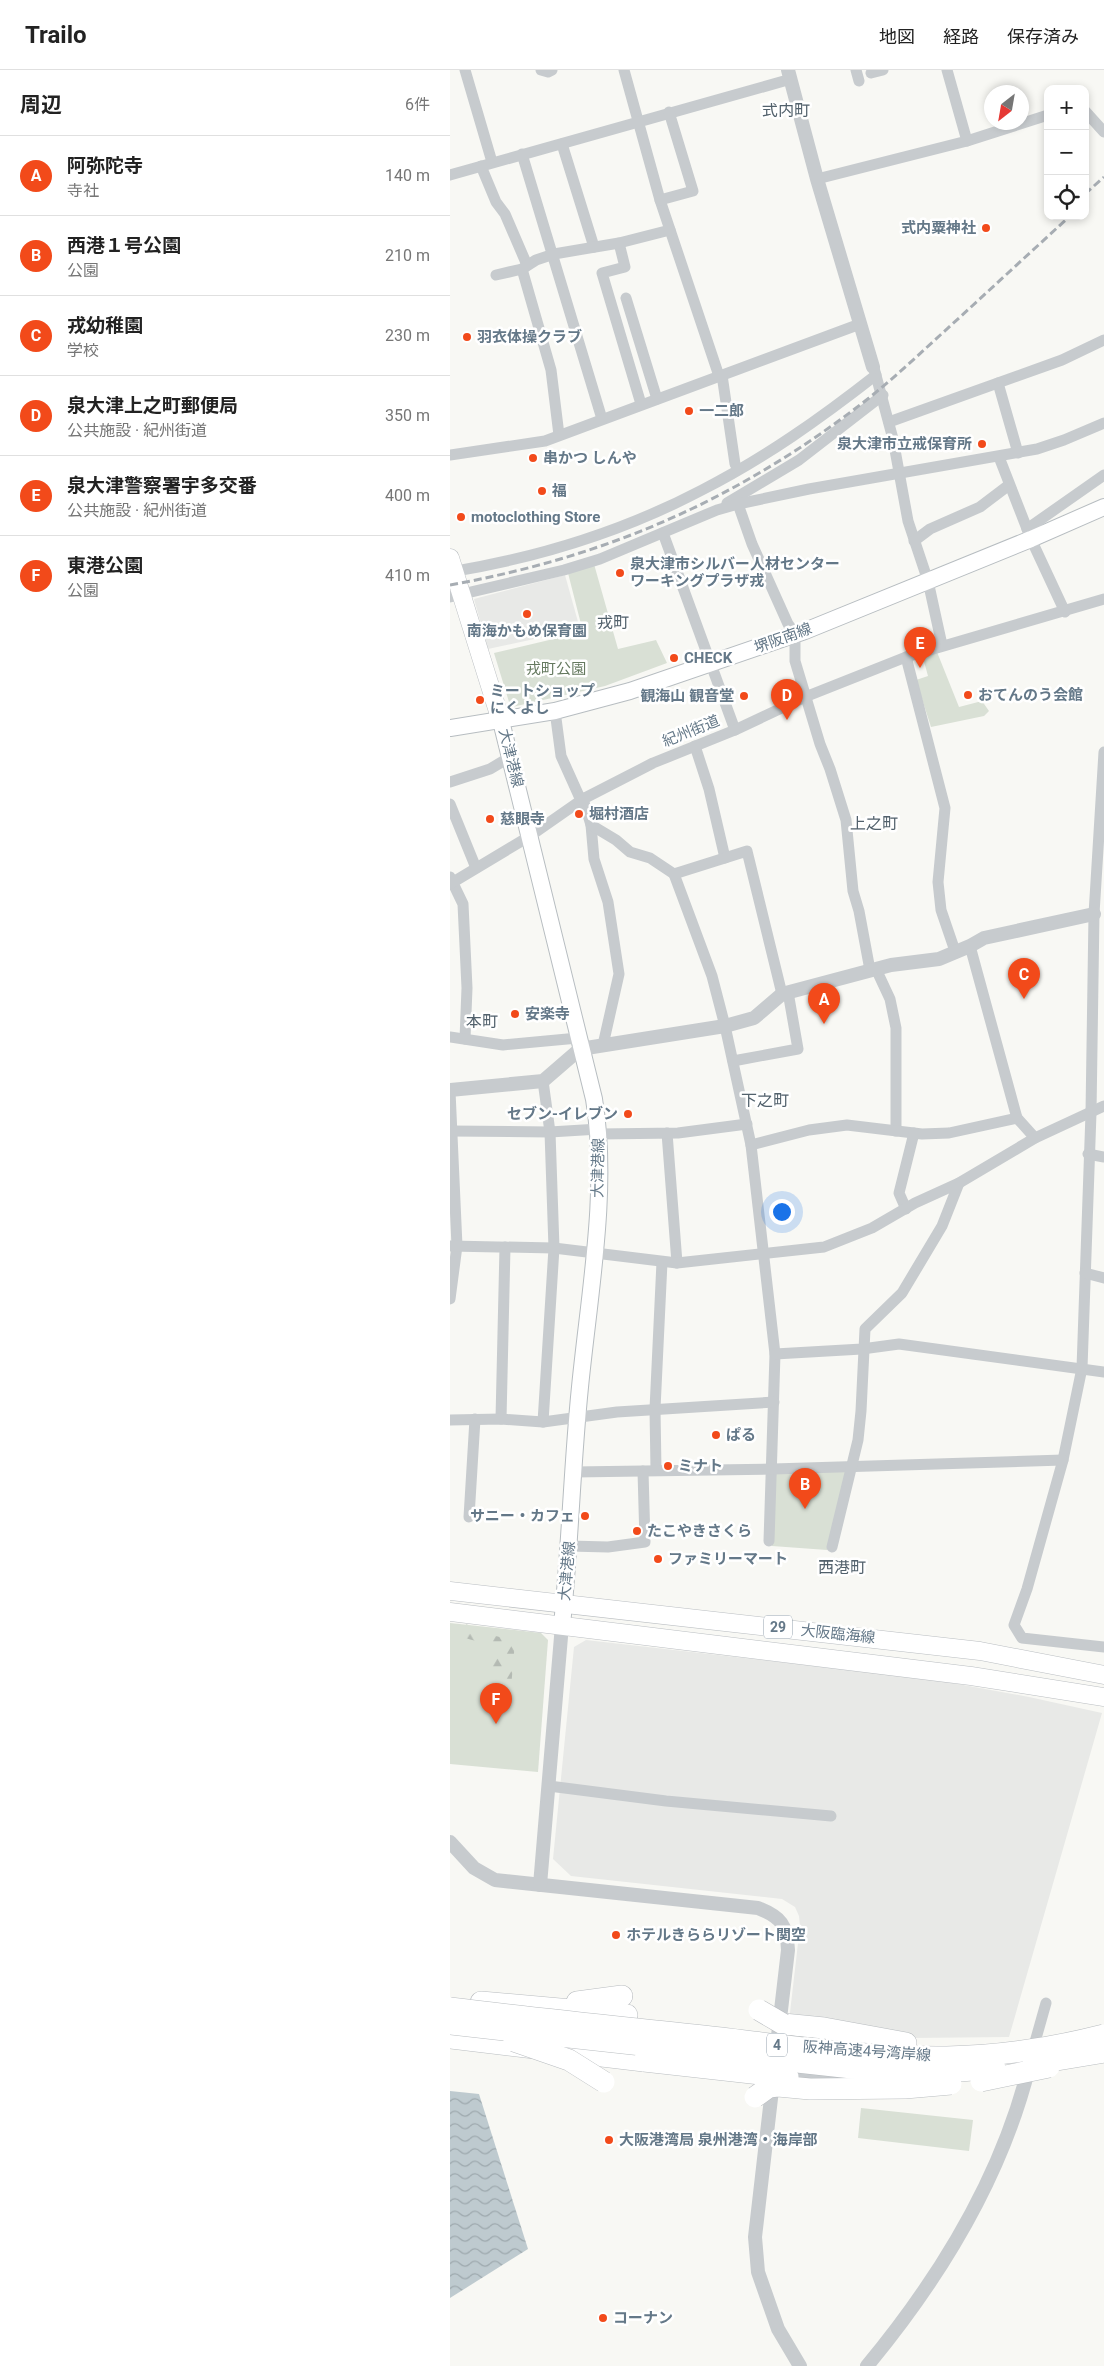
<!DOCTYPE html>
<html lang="ja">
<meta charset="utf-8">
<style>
:root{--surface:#fff;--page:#f2f2f2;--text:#222;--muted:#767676;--line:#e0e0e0;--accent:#f24a1a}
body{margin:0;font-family:Roboto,"Noto Sans JP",sans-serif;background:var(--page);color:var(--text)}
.controls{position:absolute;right:15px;top:15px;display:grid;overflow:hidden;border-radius:10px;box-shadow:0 2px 8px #0003}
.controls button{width:45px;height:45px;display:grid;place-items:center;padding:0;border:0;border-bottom:1px solid var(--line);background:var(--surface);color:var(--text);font:25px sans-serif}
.compass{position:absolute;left:534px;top:15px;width:45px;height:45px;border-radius:50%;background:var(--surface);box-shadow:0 2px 8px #0003;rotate:211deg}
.you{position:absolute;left:331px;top:1141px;width:18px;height:18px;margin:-12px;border:4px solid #fff;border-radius:50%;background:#1a73e8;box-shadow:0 0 0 8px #1a73e833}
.badge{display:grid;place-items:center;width:32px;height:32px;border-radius:50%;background:var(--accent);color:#fff;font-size:16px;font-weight:700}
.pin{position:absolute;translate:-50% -41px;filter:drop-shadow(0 1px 2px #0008)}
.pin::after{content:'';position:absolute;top:26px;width:18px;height:15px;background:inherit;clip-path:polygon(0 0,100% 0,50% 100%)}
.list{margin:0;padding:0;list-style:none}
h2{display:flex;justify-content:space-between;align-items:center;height:65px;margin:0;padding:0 20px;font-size:21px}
h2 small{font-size:16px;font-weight:400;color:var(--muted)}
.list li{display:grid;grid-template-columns:32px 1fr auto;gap:15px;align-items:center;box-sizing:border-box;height:80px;padding:0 20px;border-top:1px solid var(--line)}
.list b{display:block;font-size:19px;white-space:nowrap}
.list p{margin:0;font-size:16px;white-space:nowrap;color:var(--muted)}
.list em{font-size:16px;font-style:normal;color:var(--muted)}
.icon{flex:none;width:28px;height:28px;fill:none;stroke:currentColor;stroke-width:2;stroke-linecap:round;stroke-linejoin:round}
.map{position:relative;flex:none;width:654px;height:2296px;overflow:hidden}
header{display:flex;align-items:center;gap:30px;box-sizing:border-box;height:70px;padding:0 25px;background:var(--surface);border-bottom:1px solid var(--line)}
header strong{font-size:24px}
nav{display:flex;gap:28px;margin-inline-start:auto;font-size:18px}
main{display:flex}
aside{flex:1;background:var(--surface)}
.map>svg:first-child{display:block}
</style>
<header>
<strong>Trailo</strong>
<nav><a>地図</a><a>経路</a><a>保存済み</a></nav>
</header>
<main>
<aside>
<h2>周辺<small>6件</small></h2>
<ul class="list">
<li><span class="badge">A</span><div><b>阿弥陀寺</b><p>寺社</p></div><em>140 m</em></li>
<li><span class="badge">B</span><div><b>西港１号公園</b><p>公園</p></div><em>210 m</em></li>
<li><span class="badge">C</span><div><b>戎幼稚園</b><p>学校</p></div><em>230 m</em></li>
<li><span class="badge">D</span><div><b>泉大津上之町郵便局</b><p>公共施設 · 紀州街道</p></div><em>350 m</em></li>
<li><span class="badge">E</span><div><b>泉大津警察署宇多交番</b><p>公共施設 · 紀州街道</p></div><em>400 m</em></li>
<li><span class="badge">F</span><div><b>東港公園</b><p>公園</p></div><em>410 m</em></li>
</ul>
</aside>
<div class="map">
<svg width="654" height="2296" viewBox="0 0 654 2296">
<defs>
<pattern id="forest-firs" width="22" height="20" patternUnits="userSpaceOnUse" patternTransform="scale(1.25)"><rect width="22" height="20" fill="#d9e0d5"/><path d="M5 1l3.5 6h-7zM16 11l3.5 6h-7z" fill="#b4bab3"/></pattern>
<pattern id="water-waves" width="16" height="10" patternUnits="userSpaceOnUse" patternTransform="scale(1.25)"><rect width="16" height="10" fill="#becacf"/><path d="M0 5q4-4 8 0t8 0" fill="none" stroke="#9ea9ae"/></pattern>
</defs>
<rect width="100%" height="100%" fill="#f8f8f4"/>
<g fill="#e8e9e7">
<path d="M115,505L130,559L38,579L24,529Z"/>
<path d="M136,1570L486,1610L579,1627L652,1643L559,1967L461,1968L339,1951L350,1856L349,1846L345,1837L332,1829L121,1806L103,1789L124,1577Z"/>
</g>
<g fill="#d9e0d5">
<path d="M144,494L168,579L206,570L217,593L155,616L62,637L59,632L44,583L133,562L118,503Z"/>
<path d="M487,582L509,637L532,631L539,641L534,646L481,657L466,610L478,606L473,588Z"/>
<path d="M397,1400L377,1480L322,1476L326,1403Z"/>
<path d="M0,1553L91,1563L98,1570L88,1702L0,1694Z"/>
<path d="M411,2038L523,2050L519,2081L408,2068Z"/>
</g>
<path fill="url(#forest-firs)" d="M16,1554L42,1565L65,1571L61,1618L41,1612L40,1575L15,1568Z"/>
<path fill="url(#water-waves)" d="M0,2021L29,2024L78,2179L0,2228Z"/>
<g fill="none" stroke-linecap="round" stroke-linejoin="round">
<g stroke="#b7bdc1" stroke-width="18">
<g id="secondary">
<path d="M51,651L144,1029C159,1119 139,1225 130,1317C122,1396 120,1476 112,1555"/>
<path d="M0,658L105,641L180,621L355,561L581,469L654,437"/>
</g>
</g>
<g stroke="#babec2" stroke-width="19">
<g id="primary">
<path d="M0,488L51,651"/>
<path d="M0,1521L530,1581L654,1605"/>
<path d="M0,1542L521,1606L654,1627"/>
</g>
</g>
<g stroke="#b9bdc0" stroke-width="22">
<g id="motorway">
<path d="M31,1932L177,1945"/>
<path d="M127,1932L172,1926"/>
<path d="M333,1954L374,1958L456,1973"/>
<path d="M0,1968L194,1991"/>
</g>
</g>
<g stroke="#c7cbce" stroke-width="11">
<path d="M15,0L42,92"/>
<path d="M91,0L98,2L102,0"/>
<path d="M174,0L210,130L269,306"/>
<path d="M406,0L409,11"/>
<path d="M421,3L433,0"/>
<path d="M635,41L654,62"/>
<path d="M517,71L598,45"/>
<path d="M112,74L144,177"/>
<path d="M72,84L152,349"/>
<path d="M31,96L46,132L55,144L77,195"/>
<path d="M0,105L341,9"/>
<path d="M367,109L517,71L497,0"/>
<path d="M210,130L243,121L219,42"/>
<path d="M169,173L175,197L152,203L191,334"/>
<path d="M72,199L101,300L109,365"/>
<path d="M46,205L72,199L86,190L104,184L169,173L220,160"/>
<path d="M176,228L207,329"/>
<path d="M424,298L443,369L458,451L478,511L492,575"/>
<path d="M272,305L285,394"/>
<path d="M548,313L568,383"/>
<path d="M439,352L612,290L654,270"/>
<path d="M0,385L95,371L410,254"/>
<path d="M549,387L581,469L615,542"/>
<path d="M277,433L349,390L433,325"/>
<path d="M288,434L302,474L338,554L345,564V591L370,674L380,699L396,750L403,821L409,841L420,900"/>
<path d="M577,459L654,405"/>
<path d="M213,463L285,660"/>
<path d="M464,471L480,459L530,437L559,415"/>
<path d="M0,502C86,488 174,461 252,420C315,388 371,348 426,305"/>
<path d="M0,527L114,500L150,489L267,440L288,434L359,419L587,379L614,370L654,353"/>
<path d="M456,587L495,738L488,812L491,840L505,881"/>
<path d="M105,641L111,686L129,726L133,729L141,755L144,789L158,832L169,904L153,975"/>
<path d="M245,676L259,719L275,788"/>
<path d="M654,682L644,844L641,1043L632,1298L613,1390L577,1519L564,1555L572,1568L654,1577"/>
<path d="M0,712L40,699L60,687"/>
<path d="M0,734L26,798"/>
<path d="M141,755L166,770L180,782L200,788L224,804L262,906L275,956L301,1075L325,1284L319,1471"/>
<path d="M224,804L297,781L332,924"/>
<path d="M0,807L13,834L17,918L15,969"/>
<path d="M0,814L80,766L133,729L203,693L285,660L355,627L456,587L654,529"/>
<path d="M520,876L567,1048L585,1068"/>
<path d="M426,899L440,929L446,958V1061"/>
<path d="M0,967L53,975L128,968"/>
<path d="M283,991L348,979L338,922"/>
<path d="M0,1021L7,1176L0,1229"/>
<path d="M0,1061L100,1062L149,1059"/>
<path d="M217,1063L227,1193"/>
<path d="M149,1064L228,1063L297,1054"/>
<path d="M301,1075L359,1060L397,1055L472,1064L499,1063L567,1048"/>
<path d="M638,1084L654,1087"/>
<path d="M456,1139L449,1123L464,1063"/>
<path d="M0,1176L104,1178L227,1193L374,1177L422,1158L465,1133L509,1113L585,1068L654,1036"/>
<path d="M635,1203L654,1208"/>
<path d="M325,1284L412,1279L449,1274L654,1302"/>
<path d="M51,1349L55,1177"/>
<path d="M0,1350L51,1349L93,1352L167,1342L324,1332"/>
<path d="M93,1352L104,1178L100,1062L93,1011"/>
<path d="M206,1400L205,1339L212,1192"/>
<path d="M124,1402L323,1399L613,1390"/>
<path d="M19,1447L25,1349"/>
<path d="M119,1476L158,1477L195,1472L193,1401"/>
<path d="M382,1477L408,1370L411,1341L415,1259L452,1223L492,1156L509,1113"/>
<path d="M99,1716L216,1731L381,1746"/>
<path d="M585,1972L596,1933"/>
</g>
<g stroke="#c7cbce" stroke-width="14">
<path d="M338,0L367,109L423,297"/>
<path d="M0,1020L93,1011L130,979L275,956L304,948L332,924L441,895L489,889L520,876L534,868L644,844"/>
<path d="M0,1772L24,1798L45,1810L308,1838C331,1847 337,1855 338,1880L326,1983"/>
<path d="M90,1815L112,1555"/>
<path d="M331,2001L389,2007"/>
<path d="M323,2011L305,2167L308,2202L328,2259L350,2296"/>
<path d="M417,2296C490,2208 551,2109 579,1997"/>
</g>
<use href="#secondary" stroke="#fff" stroke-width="16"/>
<use href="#primary" stroke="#fff" stroke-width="18"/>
<use href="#motorway" stroke="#fff" stroke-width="21"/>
<g stroke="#a7adb3" stroke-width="3" stroke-dasharray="8 4" stroke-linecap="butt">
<path d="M635,124L654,107"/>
<path d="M0,515C160,486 291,428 419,328C450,303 479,275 509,248C546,214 583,180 620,146"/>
</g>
<g stroke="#b9bdc0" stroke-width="22" stroke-linecap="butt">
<g id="motorway-bridge">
<path d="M0,1938C90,1949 180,1958 271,1968C346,1977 421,1988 497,1987C550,1986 603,1978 654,1965"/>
<path d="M309,1940L333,1954"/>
<path d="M0,1954L402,1998L499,2002L545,1998"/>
<path d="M64,1971L119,1990L154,2012"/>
<path d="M194,1991L338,2007"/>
<path d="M583,1994L654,1982"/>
<path d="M531,2011L599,1997"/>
<path d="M305,2027L319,2017L328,2016L360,2019L455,2018L501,2014"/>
</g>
</g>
<use href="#motorway-bridge" stroke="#fff" stroke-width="21"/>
</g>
<g fill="#f24a1a" stroke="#fff" stroke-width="2">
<circle cx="536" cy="158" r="5"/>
<circle cx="17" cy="267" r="5"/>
<circle cx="239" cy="341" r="5"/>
<circle cx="532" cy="374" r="5"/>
<circle cx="83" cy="388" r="5"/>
<circle cx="92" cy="421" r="5"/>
<circle cx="11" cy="447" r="5"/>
<circle cx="170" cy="503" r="5"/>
<circle cx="77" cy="544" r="5"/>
<circle cx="224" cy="588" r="5"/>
<circle cx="518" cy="625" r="5"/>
<circle cx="294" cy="626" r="5"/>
<circle cx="30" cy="630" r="5"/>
<circle cx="129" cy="744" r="5"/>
<circle cx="40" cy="749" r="5"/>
<circle cx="65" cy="944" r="5"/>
<circle cx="178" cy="1044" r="5"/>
<circle cx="266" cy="1365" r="5"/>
<circle cx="218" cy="1396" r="5"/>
<circle cx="135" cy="1446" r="5"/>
<circle cx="187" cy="1461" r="5"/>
<circle cx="208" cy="1489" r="5"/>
<circle cx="166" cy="1865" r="5"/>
<circle cx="159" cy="2070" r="5"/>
<circle cx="153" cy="2248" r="5"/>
</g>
<g text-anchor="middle" stroke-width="5" stroke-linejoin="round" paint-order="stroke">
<g fill="#fff" stroke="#92a0ac" stroke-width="1">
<rect x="314" y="1545.5" width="28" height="23" rx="4"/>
<rect x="317" y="1963.5" width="20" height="23" rx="4"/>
</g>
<g font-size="14" font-weight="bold" fill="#647888">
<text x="328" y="1562">29</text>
<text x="327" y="1980">4</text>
</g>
<g font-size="15" font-weight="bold" fill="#647888" stroke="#fff" text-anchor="start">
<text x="526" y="163" text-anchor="end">式内粟神社</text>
<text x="27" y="272">羽衣体操クラブ</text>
<text x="249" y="346">一二郎</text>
<text x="522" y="379" text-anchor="end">泉大津市立戒保育所</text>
<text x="93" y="393">串かつ しんや</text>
<text x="102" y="426">福</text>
<text x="21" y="452">motoclothing Store</text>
<text x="180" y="499">泉大津市シルバー人材センター<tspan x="180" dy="17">ワーキングプラザ戎</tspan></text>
<text x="77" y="566" text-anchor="middle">南海かもめ保育園</text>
<text x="234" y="593">CHECK</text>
<text x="40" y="626">ミートショップ<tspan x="40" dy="17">にくよし</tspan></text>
<text x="528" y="630">おてんのう会館</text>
<text x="284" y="631" text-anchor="end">観海山 観音堂</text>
<text x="139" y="749">堀村酒店</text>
<text x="50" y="754">慈眼寺</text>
<text x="75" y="949">安楽寺</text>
<text x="168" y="1049" text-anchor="end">セブン-イレブン</text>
<text x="276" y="1370">ぱる</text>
<text x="228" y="1401">ミナト</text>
<text x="125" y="1451" text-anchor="end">サニー・カフェ</text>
<text x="197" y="1466">たこやきさくら</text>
<text x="218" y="1494">ファミリーマート</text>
<text x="176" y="1870">ホテルきららリゾート関空</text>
<text x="169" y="2075">大阪港湾局 泉州港湾・海岸部</text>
<text x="163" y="2253">コーナン</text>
</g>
<g font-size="15" fill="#647888" stroke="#fff">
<text transform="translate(333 568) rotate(-20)" y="5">堺阪南線</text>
<text transform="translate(241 661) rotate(-22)" y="5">紀州街道</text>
<text transform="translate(61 688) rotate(76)" y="5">大津港線</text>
<text transform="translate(148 1098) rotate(-89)" y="5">大津港線</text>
<text transform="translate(117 1501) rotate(-85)" y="5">大津港線</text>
<text transform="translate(388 1564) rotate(6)" y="5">大阪臨海線</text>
<text transform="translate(417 1981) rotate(4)" y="5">阪神高速4号湾岸線</text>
</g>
<g font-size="15" fill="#65795f" stroke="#fff">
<text x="106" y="604">戎町公園</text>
</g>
<g font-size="16" fill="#52616c" stroke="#fff">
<text x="336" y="46">式内町</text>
<text x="163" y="558">戎町</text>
<text x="424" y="759">上之町</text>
<text x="32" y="957">本町</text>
<text x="315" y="1036">下之町</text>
<text x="392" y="1503">西港町</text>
</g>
</g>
</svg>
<div class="controls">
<button>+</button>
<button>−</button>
<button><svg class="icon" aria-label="locate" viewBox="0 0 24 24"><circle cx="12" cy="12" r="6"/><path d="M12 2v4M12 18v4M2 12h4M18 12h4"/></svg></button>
</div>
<svg class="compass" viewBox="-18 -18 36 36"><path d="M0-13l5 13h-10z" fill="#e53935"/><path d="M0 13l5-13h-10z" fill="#767676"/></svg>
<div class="you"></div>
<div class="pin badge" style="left:374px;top:954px">A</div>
<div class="pin badge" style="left:355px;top:1439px">B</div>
<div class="pin badge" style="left:574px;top:929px">C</div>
<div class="pin badge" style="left:337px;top:650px">D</div>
<div class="pin badge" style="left:470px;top:598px">E</div>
<div class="pin badge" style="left:46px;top:1654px">F</div>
</div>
</main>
